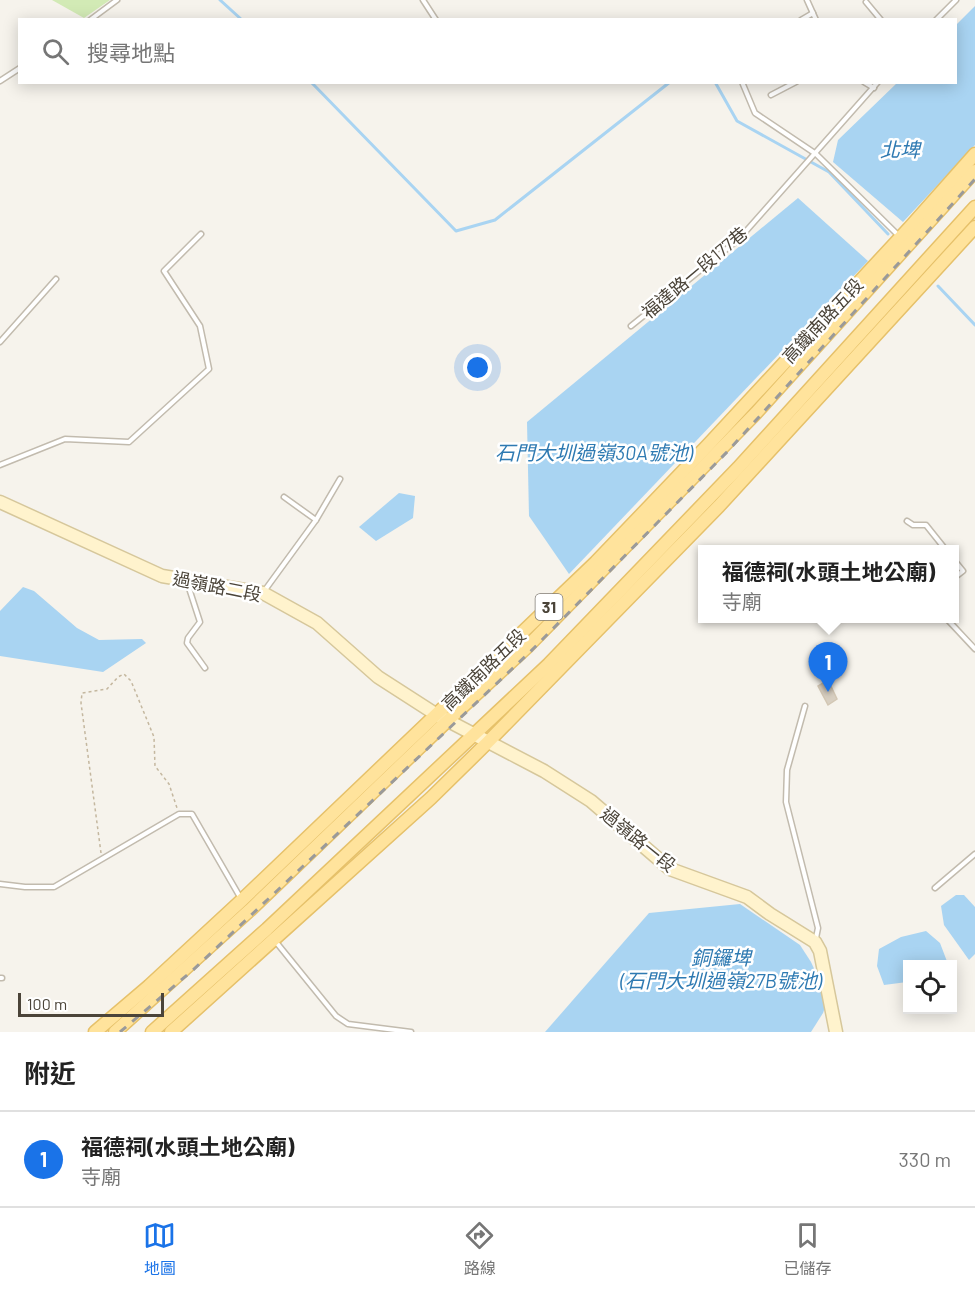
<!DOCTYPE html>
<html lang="zh-TW">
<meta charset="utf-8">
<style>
:root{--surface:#fff;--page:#f2f2f2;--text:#222;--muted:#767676;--line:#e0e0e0;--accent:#1a73e8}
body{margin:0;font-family:Barlow,"Noto Sans TC",sans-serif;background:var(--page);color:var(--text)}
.controls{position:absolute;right:18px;bottom:18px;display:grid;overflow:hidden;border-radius:0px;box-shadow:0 3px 15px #0003}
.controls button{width:54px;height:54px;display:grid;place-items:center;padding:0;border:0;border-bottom:2px solid var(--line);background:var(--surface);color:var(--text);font:30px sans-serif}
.scale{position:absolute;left:18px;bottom:15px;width:146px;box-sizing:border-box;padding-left:6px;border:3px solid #4b4439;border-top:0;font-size:16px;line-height:21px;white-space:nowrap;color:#4b4439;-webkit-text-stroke:4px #fff;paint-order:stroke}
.you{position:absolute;left:478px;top:368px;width:21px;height:21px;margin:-15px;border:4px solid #fff;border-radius:50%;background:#1a73e8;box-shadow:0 0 0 9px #1a73e833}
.badge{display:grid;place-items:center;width:39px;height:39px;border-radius:50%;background:var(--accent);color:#fff;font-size:20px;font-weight:700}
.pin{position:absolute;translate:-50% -50px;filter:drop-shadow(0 2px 3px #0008)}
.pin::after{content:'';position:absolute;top:32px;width:21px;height:18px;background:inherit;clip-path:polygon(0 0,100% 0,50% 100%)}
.popup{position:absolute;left:698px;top:545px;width:261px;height:78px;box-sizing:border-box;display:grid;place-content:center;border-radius:0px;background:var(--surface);filter:drop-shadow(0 2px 4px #0005);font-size:20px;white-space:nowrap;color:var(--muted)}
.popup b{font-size:22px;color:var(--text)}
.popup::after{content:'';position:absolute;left:50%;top:100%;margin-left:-12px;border:12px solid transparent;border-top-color:var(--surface)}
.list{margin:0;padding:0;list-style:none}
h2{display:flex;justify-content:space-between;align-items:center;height:78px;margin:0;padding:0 24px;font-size:26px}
h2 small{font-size:20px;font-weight:400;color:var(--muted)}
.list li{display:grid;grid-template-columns:39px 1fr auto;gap:18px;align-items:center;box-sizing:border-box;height:96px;padding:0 24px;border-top:2px solid var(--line)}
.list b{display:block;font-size:22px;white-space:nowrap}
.list p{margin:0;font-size:20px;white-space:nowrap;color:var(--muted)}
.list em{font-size:20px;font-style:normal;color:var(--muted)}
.icon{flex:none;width:33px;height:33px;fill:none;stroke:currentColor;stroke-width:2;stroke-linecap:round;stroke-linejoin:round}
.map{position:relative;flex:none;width:975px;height:1032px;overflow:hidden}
.search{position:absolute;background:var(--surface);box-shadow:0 3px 15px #0003;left:18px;right:18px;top:18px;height:66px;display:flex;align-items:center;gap:15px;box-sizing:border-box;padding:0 21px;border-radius:0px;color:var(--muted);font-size:22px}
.sheet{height:174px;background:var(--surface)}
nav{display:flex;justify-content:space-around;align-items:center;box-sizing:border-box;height:84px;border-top:2px solid var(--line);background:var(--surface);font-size:16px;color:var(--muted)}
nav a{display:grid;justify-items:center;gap:3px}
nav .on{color:var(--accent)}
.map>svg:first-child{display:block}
</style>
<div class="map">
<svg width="975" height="1032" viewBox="0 0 975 1032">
<rect width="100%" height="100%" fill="#f6f3ec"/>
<path fill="#d2eab5" d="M52,0H110L84,18Z"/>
<g fill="#a9d4f2">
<path d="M975,6V145L903,222L833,162L838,140L897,83L956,82V25Z"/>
<path d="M798,198L868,261L569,574L529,516L527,422Z"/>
<path d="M399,493L415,496L413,518L376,541L359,527Z"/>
<path d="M23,587L34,591L77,628L99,640L142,639L146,643L103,672L0,656V611Z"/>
<path d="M956,895H964L975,907V954L969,960L944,925L941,906Z"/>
<path d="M740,904L800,945L811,962L828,999L823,1013L811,1032H545L649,913Z"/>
<path d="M926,931L940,943L948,964H908L907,982L884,985L877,966L879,949L901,937Z"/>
</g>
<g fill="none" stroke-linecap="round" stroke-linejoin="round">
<g stroke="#a9d4f2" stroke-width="3">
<path d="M220,0L242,20"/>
<path d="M311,82L456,231L495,220L670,82"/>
<path d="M715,82L737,121L829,172L888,234"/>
<path d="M938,286L975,325"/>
</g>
</g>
<path fill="#d8cfc1" stroke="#d3c7b4" stroke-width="1.5" d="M828,680L837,699L828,705L818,686Z"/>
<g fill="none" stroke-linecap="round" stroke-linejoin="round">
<g stroke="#c2bbae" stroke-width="7">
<g id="lane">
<path d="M423,0L436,20"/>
<path d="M807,0L816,20"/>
<path d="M866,2L881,20"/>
<path d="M90,20L117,0"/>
<path d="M801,20L813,13"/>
<path d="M936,20L956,0"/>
<path d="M0,81L20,68"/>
<path d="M742,82L755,113L816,154L898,235"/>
<path d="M864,82L874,88"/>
<path d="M771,95L796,82"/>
<path d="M631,326L739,239L878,82"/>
<path d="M0,342L56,279"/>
<path d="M0,465L65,439L129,442L209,369L200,326L164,271L201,234"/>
<path d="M284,497L316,520"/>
<path d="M907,521L913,525H926L946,550"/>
<path d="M954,560L963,571L954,578"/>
<path d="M187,582L200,622L188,638L187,643L205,668"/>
<path d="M265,590L316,520L340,479"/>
<path d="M946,618L975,649"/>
<path d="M805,706L787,770L786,802L818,928L816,938"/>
<path d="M0,884L25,887H54L179,814H192L240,897"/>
<path d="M935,888L975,854"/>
<path d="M276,942L336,1016L348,1024L411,1032"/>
<path d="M0,978H2"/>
</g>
</g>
<g stroke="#d6c79b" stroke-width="15">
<path id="secondary" d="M0,502L162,576L263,593L317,623L378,677L437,715L544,771L591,801L670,869L747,897L770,914L815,942L820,951L836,1032"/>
</g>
<g stroke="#e6c16a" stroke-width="15">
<g id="primary">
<path d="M95,1032L149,986L242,900L596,562L709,444L911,226L975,154"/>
<path d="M115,1032L250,910L447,721L527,647L756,413L975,171"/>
<path d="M152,1032L267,929L549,664L738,468L975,207"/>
<path d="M171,1032L431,798L488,742L719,506L975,227"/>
</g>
</g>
<path stroke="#c4b79f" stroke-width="1.5" stroke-dasharray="3 3" stroke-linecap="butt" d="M101,853L81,703L82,693L107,689L118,677L124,674L131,681L154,737L155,766L169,784L177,808"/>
<use href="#lane" stroke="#fff" stroke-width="4"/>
<use href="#secondary" stroke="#fff3cd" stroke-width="12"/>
<use href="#primary" stroke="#ffe39c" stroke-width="12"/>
<path stroke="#9a9a9a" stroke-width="3" stroke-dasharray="8 8" stroke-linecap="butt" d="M120,1032L193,970L530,652L728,451L975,179"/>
</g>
<g text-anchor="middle" stroke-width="5" stroke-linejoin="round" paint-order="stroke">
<rect fill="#fff" stroke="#817c74" stroke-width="1.5" x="535.5" y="594" width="27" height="26" rx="4.5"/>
<g font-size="16" font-weight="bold" fill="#4b4439">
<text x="549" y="613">31</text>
</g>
<g font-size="18" fill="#4b4439" stroke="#fff">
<text transform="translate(695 273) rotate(-40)" y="6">福達路一段177巷</text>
<text transform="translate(823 321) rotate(-47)" y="6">高鐵南路五段</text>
<text transform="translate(217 587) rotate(11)" y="6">過嶺路二段</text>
<text transform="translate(484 670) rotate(-44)" y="6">高鐵南路五段</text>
<text transform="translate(638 840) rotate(39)" y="6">過嶺路一段</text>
</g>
<g font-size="20" font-style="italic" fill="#2e7ab2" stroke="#fff">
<text x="900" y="157">北埤</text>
<text x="594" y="460">石門大圳過嶺30A號池)</text>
<text x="721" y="965">銅鑼埤<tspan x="721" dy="23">(石門大圳過嶺27B號池)</tspan></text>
</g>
</g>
</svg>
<div class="controls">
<button><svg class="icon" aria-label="locate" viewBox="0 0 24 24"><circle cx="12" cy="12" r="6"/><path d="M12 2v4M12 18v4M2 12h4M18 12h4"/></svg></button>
</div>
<div class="scale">100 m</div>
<div class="you"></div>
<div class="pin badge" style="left:828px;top:692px">1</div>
<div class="popup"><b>福德祠(水頭土地公廟)</b>寺廟</div>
<div class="search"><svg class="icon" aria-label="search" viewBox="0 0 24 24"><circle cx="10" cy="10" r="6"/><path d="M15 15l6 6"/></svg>搜尋地點</div>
</div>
<section class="sheet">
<h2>附近<small></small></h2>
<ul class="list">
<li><span class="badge">1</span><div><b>福德祠(水頭土地公廟)</b><p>寺廟</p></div><em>330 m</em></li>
</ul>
</section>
<nav>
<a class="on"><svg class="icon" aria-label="map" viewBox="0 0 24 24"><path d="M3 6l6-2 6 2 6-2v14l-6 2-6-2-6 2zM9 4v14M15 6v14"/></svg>地圖</a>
<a><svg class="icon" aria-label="directions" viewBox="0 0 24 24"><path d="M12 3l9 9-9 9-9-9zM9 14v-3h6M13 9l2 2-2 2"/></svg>路線</a>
<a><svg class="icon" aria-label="saved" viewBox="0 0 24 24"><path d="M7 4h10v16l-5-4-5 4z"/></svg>已儲存</a>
</nav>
